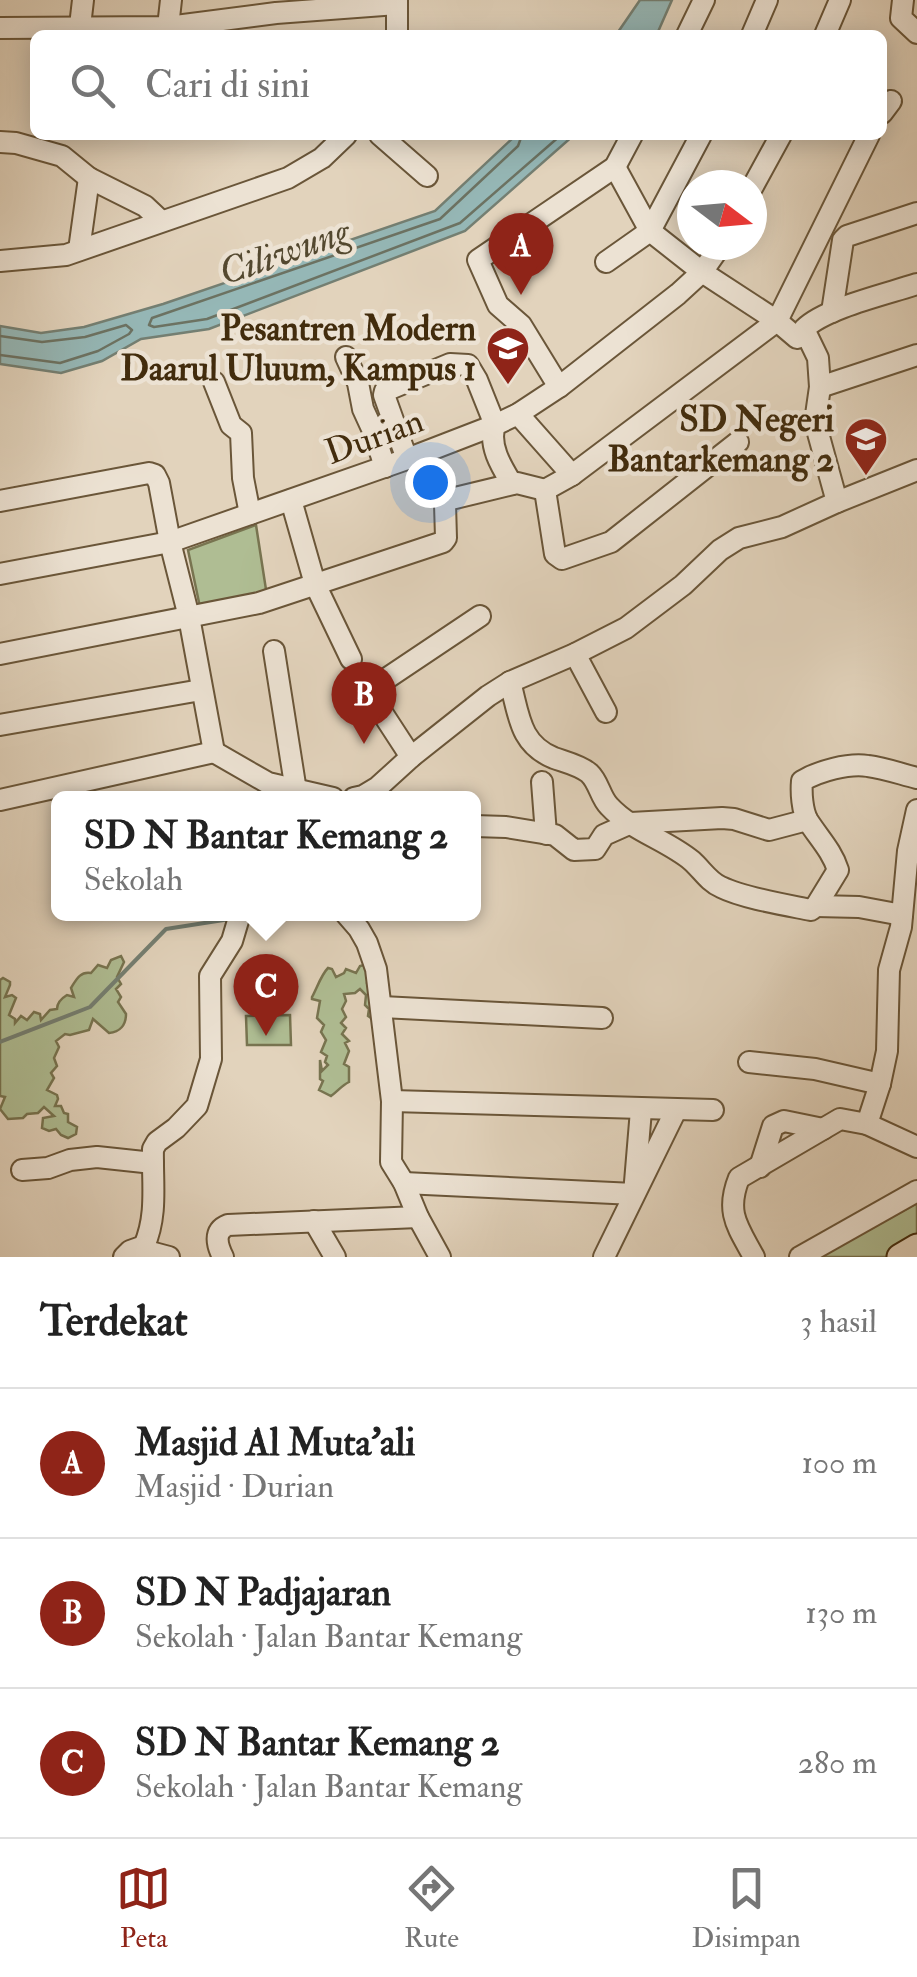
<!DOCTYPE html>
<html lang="id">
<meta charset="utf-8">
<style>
:root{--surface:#fff;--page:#f6f6f6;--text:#222;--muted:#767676;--line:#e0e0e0;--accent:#8f2418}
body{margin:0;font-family:"IM FELL Double Pica",serif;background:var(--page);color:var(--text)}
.compass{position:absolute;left:677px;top:170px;width:90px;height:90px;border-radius:50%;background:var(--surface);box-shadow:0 5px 25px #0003;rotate:106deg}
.you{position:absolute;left:430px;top:482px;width:35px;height:35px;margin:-25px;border:8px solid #fff;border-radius:50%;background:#1a73e8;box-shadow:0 0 0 15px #1a73e833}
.badge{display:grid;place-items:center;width:65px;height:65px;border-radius:50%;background:var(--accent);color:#fff;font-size:32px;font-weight:700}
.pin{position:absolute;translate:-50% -82px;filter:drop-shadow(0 2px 5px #0008)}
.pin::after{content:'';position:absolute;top:52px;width:35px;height:30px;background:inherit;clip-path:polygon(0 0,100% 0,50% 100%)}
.popup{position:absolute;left:51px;top:791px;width:430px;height:130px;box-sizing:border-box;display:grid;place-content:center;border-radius:15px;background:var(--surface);filter:drop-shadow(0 2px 8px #0005);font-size:32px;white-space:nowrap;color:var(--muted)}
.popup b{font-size:38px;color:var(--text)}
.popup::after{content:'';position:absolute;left:50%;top:100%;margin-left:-20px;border:20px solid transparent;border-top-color:var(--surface)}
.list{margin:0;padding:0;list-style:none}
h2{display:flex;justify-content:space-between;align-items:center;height:130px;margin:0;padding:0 40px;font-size:42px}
h2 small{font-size:32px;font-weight:400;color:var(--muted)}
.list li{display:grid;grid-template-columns:65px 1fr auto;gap:30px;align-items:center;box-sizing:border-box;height:150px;padding:0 40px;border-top:2px solid var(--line)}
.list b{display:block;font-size:38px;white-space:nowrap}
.list p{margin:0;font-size:32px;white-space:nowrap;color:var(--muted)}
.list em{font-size:32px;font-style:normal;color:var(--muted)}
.icon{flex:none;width:55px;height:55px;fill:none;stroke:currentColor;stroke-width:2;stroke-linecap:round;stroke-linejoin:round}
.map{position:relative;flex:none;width:917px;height:1257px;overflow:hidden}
.search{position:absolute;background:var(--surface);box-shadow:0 5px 25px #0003;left:30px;right:30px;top:30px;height:110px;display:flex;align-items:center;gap:25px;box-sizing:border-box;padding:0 35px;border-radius:15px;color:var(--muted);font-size:38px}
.sheet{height:580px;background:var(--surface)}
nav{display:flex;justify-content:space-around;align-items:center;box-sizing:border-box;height:140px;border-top:2px solid var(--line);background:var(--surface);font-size:28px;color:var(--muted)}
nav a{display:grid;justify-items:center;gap:5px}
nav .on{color:var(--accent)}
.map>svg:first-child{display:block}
</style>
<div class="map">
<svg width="917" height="1257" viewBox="0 0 917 1257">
<rect width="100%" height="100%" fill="#e2d3bc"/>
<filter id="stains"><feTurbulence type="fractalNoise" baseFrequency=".002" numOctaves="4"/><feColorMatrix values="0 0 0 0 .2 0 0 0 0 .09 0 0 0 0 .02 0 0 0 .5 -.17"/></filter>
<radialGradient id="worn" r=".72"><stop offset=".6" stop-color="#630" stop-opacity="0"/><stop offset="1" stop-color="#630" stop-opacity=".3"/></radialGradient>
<g fill="#afbd93" stroke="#787450" stroke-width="2.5">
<path d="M256,525L267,596L201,612L188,550Z"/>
<path d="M121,956L124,962L117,977L121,984L116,989L121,997L118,1002L126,1014C126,1025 120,1032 109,1033L93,1019L89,1030L70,1035L65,1034L56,1041L59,1047L54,1058L57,1066L51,1073L54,1078L47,1090L57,1095L58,1099L55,1106H61L64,1113L68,1114V1122L77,1127L76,1134L68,1138L61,1135L56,1129L49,1131L42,1128L43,1118L54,1116L44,1107L38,1113L27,1114L23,1118L8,1119L0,1109L5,1097L0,1096V980L3,978L10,982V985L5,997L12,995L16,998L9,1015L15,1019V1023L21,1016L27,1020L34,1012L40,1014L41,1020L50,1010L57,1009C57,1003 62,998 67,995L74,997L71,988C76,980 80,971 91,973L98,965L107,968L111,960Z"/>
<path d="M364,965L369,973L367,983L379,996L377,1011L371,1018L368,1016L369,1009L365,1005L366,995L360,989L355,993L344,994L346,1001L342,1009L346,1017L341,1023L346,1028L342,1034L349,1041L345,1043L349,1051L344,1064L349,1067V1082C341,1086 338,1091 331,1096L319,1090L323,1081L320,1079V1060L322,1071L328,1065L325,1062L327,1056L321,1052L326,1040L321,1032L324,1025L317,1018L320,1001L312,999V997C317,988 321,975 328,968L332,969L336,977L344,973L346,969L356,973L360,966Z"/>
<path d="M290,1015L291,1045H247L246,1016Z"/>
<path d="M917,1203V1257H820Z"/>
</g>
<g fill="#95b7b6" stroke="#747f72" stroke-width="2.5">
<path d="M640,0H672L657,34L616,35Z"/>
<path d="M516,135H574L465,231L209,329L141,339L102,361L61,373L0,364V326L41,333L84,327L163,304L435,211Z"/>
</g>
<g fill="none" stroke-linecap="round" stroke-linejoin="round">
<g stroke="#6c7262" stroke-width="2.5">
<path d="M522,135L518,146L440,219L152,318L149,325L154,327L207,319L460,223L561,135"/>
<path d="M0,336L42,342L85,337L126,325L132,330L129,334L98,351L60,363L0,355"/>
</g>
<g stroke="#747f72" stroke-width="4">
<path d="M244,920L254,924L265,914"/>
<path d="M0,1042L90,1007L166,929L230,919"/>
</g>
<g stroke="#6a5639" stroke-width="24">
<g id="minor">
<path d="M397,0V35"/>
<path d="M903,0L901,18L917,33"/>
<path d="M80,26L83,0"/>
<path d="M168,27L171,0"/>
<path d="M0,28L168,27L276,13L397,4"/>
<path d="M687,35L704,0"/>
<path d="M752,35L767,0"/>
<path d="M825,35L840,0"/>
<path d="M882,113L891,101"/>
<path d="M380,135L427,176"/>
<path d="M0,142L16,143L62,156L89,178L145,206L161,221"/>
<path d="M615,167L650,231L702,272L777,321L797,338"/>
<path d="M752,188L781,135"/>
<path d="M79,250L89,178"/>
<path d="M0,261L66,255L288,178L322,158L346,135"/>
<path d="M606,262L650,231L701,135"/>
<path d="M832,312L843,240L847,236L917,213"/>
<path d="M346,357L358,383L363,409L374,433L385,467"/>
<path d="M214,382L231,425L241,433L243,478L250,514"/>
<path d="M559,387L521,325L498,305L478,260L615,167L632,135"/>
<path d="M820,387L917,355"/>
<path d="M518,414L572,475"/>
<path d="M407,459L384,395L385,391L450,364L468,365L477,380L495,425C488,445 501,466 512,484"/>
<path d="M545,490L572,475L777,321L869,135"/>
<path d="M545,490L555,554L562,559L611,542L738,442"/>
<path d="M291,500L315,584L351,659"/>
<path d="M0,501L149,473L155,475L159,483L170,542L189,617L214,752"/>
<path d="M837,502L815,422L820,387L818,358L804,329C825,308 887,294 917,284"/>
<path d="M0,574L170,542L407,459L495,425L518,414L559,387L678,294L702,272L721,245"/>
<path d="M274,651L296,791"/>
<path d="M0,654L259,603L443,542L446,538L445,504L447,500L517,483L545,490"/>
<path d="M575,654L606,712"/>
<path d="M510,682C519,714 519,744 554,758C565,762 579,765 589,773C599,782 600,797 609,806C632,831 667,840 692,861C702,870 709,882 721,887C743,898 786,905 811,910L816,906L838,870C832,851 819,838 808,821C802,811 801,792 802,781C819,771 848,763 868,766C884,768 901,774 917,778"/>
<path d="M0,725L201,690"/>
<path d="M214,752L268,783L333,798"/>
<path d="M411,757L368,691L480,616"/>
<path d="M542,782L546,834"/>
<path d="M354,798L363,796L378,787L411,757L488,696L510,682L575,654L626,628L683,585L720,550L739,538L782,527L837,502L917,470"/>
<path d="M0,800L214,752"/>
<path d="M474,826L506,827L555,835L574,850L595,849L604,835L631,823L722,818L734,819L769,830L807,820"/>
<path d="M816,906L859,907L902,915"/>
<path d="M346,914L359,929L367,943L376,969L392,1101L391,1162L404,1183L418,1217L440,1257"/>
<path d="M382,1007L602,1018"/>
<path d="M749,1062L815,1069L880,1084"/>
<path d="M392,1101L713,1110"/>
<path d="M867,1124L880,1084L887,1051L889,970L901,927L908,851L917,810"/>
<path d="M760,1167L773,1126L784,1121L823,1129"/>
<path d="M22,1170L48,1168L70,1160L97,1157L153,1163"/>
<path d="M404,1183L634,1194L641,1110"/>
<path d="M314,1221L335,1257"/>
<path d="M139,1249L169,1257"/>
<path d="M124,1257L130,1251L144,1246C158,1215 152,1181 153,1149L157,1142L176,1128L197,1106L211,1059L210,976L232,941L240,914"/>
<path d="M223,1257C217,1245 213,1231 228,1225L418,1217"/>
<path d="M604,1257L676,1110"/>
<path d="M754,1257C738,1227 725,1213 739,1178L840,1119L867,1124L917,1147"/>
<path d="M800,1257L917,1191"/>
</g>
</g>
<g stroke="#422c0d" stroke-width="29">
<path id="major" d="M900,1257L917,1247"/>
</g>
<use href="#minor" stroke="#ece2d3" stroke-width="20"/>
<use href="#major" stroke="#e2d3bc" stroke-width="25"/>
</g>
<defs>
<g id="school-pin" transform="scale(2.25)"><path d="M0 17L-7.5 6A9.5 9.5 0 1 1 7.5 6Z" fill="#8f2418" stroke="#ece2d3"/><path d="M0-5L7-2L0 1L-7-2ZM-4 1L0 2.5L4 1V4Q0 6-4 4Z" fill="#fff"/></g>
</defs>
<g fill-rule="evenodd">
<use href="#school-pin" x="508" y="348"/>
<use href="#school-pin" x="866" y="439"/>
</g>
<g text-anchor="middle" stroke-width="9" stroke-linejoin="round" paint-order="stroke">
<g font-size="35" font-weight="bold" fill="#422c0d" stroke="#ece2d3" text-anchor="end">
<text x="476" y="340">Pesantren Modern<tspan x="476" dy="40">Daarul Uluum, Kampus 1</tspan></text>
<text x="834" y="431">SD Negeri<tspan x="834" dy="40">Bantarkemang 2</tspan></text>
</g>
<g font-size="35" fill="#422c0d" stroke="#ece2d3">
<text transform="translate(374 436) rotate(-20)" y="12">Durian</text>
</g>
<g font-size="38" font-style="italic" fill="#53482f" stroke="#ece2d3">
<text transform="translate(284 251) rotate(-19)" y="13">Ciliwung</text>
</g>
</g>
<rect width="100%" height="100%" filter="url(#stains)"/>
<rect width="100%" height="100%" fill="url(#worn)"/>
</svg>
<svg class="compass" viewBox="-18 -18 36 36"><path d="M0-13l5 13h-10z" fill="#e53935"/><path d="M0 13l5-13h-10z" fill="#767676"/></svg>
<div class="you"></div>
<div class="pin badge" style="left:521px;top:295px">A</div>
<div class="pin badge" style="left:364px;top:744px">B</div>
<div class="pin badge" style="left:266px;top:1036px">C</div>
<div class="popup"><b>SD N Bantar Kemang 2</b>Sekolah</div>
<div class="search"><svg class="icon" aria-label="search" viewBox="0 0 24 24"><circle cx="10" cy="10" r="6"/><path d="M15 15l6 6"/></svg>Cari di sini</div>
</div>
<section class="sheet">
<h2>Terdekat<small>3 hasil</small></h2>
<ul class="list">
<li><span class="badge">A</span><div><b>Masjid Al Muta'ali</b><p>Masjid · Durian</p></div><em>100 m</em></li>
<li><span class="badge">B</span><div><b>SD N Padjajaran</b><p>Sekolah · Jalan Bantar Kemang</p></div><em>130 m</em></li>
<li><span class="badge">C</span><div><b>SD N Bantar Kemang 2</b><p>Sekolah · Jalan Bantar Kemang</p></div><em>280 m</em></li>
</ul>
</section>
<nav>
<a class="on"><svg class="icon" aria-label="map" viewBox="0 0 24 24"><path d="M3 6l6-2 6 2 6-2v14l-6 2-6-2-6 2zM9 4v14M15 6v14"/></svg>Peta</a>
<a><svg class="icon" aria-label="directions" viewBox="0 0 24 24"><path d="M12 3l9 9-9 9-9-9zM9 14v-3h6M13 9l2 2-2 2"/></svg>Rute</a>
<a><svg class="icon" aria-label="saved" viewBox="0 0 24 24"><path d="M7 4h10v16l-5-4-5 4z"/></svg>Disimpan</a>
</nav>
